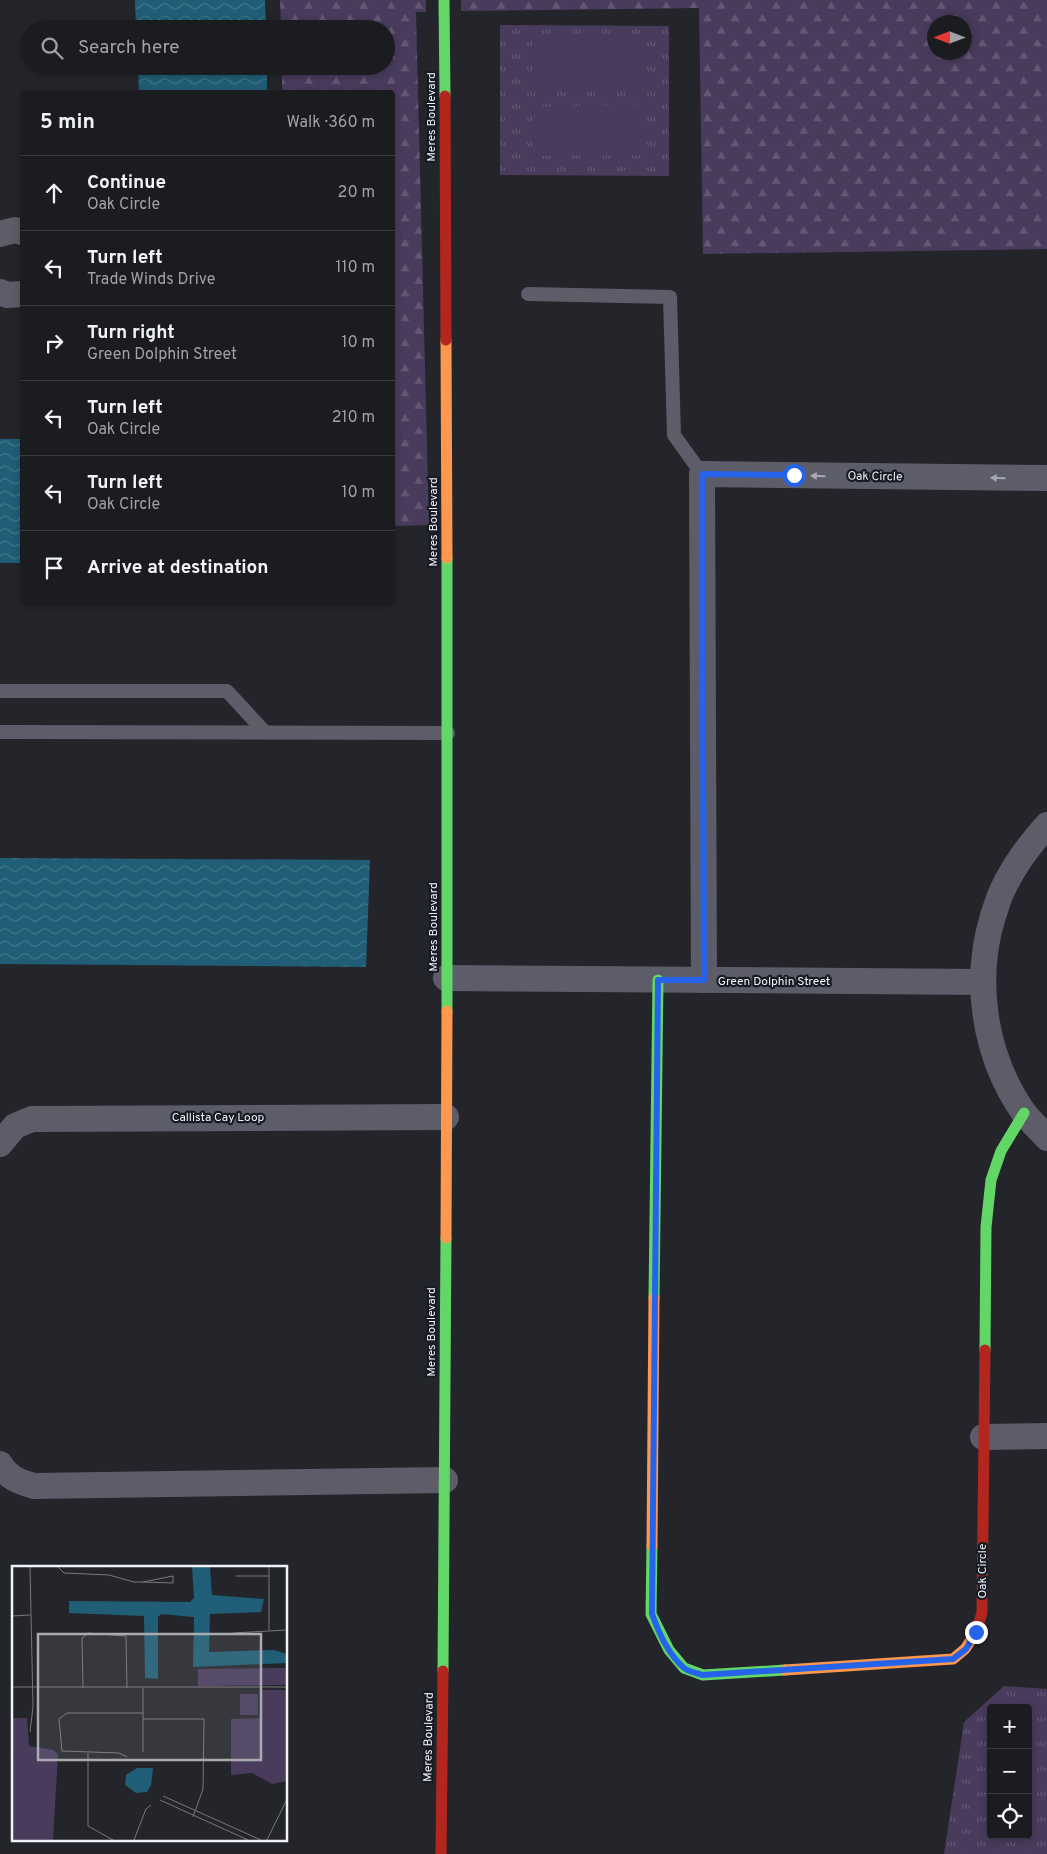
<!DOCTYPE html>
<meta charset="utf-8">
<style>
:root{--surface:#1b1c20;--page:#28292d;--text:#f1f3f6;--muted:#a0a1a5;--line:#393a3e}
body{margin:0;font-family:Overpass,sans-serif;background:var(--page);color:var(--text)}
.controls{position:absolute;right:15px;bottom:15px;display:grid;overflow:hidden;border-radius:5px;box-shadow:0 2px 8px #0003}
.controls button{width:45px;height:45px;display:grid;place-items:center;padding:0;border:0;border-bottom:1px solid var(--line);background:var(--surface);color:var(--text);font:25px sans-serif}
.compass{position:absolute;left:927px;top:15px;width:45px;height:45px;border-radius:50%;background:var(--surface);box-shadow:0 2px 8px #0003;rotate:270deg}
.stop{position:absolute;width:15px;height:15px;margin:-11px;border:4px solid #2563eb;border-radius:50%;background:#fff}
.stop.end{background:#2563eb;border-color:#fff;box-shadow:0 1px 5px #0008}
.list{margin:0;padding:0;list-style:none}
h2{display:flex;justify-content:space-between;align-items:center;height:65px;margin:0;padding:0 20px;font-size:21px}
h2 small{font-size:16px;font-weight:400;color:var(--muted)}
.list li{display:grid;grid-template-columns:32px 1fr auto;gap:15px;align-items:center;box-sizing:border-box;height:75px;padding:0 20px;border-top:1px solid var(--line)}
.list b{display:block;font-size:19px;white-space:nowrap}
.list p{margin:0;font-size:16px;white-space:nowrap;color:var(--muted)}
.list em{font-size:16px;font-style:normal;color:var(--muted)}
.icon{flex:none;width:28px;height:28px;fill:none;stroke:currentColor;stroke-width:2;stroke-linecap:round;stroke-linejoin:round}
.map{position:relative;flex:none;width:1047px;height:1854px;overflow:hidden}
.search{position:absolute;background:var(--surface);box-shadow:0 2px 8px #0003;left:20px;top:20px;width:375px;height:55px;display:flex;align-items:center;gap:12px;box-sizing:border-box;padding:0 18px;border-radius:28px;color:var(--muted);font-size:19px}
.panel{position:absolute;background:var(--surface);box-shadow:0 2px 8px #0003;left:20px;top:90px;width:375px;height:515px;border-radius:5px}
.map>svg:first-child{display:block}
</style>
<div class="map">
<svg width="1047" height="1854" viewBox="0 0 1047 1854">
<defs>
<pattern id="grass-tufts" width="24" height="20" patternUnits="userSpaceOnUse" patternTransform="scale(1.25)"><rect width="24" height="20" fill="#483b5c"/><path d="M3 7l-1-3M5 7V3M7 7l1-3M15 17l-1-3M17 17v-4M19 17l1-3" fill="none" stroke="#635874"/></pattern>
<pattern id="forest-firs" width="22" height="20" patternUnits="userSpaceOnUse" patternTransform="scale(1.25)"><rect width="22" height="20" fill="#483b5c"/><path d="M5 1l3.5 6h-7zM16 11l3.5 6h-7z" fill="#635874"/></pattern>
<pattern id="water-waves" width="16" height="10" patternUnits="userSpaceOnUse" patternTransform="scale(1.25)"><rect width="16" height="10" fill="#1f5e76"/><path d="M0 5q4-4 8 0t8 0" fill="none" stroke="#40768a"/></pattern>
</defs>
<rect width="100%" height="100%" fill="#24252a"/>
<g fill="url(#grass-tufts)" fill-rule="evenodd">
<path d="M500,25L669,26V176L500,175Z"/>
<path d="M1004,1686L1047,1689V1854H944L964,1722ZM991,1708H1028V1835H991Z"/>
</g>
<g fill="url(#forest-firs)" fill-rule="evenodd">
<path d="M280,0H426V12H416L429,525L393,526L392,92H282V66H386V29H281Z"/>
<path d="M461,0H1047V249L703,254L699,8L461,11ZM934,22H964V52H934Z"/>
</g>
<g fill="#483b5c">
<path d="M641,38V89L533,90L532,40Z"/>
<path d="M641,105V155L533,156L532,107Z"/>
</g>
<g fill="url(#water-waves)">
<path d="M135,0H265L266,29H136Z"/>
<path d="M138,66H267V92H139Z"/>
<rect x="0" y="439" width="22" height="124"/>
<path d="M0,858L370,860L366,967L0,964Z"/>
</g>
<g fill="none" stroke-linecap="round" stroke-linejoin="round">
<g stroke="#5d5d69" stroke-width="14">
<path d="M528,294L670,297L674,435L702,474"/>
<path d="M0,691H227L264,731"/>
<path d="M0,732L448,733"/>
</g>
<g stroke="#5d5d69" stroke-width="26">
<path d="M0,234L15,230L22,232"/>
<path d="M0,292L7,295L22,294"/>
<path d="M1047,825C1028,847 1014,865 1002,891C998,899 996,908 993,916C973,981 984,1056 1024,1113C1031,1122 1040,1130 1047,1138"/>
<path d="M446,978L982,982"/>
<path d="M704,980L702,474L1047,478"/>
<path d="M0,1144L15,1126L32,1119L446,1117"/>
<path d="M983,1437L1047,1436"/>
<path d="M0,1464C8,1478 20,1482 34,1486L445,1480"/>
</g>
<g stroke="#63d668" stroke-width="11">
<path d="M444,0L445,96"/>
<path d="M447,1011V558"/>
<path d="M654,1298L658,980"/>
<path d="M985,1350L986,1227L991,1180L1001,1151L1024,1113"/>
<path d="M652,1546L651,1614L669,1650L684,1668L703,1675L785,1670"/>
<path d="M443,1671L446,1238"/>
</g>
<g stroke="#ff974d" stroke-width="11">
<path d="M446,340L447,558"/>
<path d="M446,1238L447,1011"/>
<path d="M652,1546L654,1298"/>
<path d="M785,1670L953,1659L965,1649L975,1634"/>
</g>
<g stroke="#b3261e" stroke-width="11">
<path d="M445,96L446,340"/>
<path d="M975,1634L982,1613L985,1350"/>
<path d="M441,1854L443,1671"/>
</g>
</g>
<defs><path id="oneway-solid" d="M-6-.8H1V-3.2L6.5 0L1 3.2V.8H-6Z" transform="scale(1.25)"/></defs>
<g fill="#a6a8b2">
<use href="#oneway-solid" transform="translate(818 476) rotate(-179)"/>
<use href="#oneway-solid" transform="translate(998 478) rotate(-179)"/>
</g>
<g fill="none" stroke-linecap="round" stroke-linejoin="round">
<path stroke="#2563eb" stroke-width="6" d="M794,475L702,474L704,980H658L652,1614C659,1633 668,1654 684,1668C689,1672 697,1673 702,1675L953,1659L966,1649L976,1632"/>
</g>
<g text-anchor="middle" stroke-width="4.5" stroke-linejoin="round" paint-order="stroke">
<g font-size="12" fill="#f0f3fa" stroke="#171b24">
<text transform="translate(431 117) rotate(-90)" y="4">Meres Boulevard</text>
<text transform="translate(875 476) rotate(1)" y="4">Oak Circle</text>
<text transform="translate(433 522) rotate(-90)" y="4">Meres Boulevard</text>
<text transform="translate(433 927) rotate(-90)" y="4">Meres Boulevard</text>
<text x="774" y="985">Green Dolphin Street</text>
<text x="218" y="1121">Callista Cay Loop</text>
<text transform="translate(431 1332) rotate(-90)" y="4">Meres Boulevard</text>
<text transform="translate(982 1571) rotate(-90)" y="4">Oak Circle</text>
<text transform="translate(428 1737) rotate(-89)" y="4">Meres Boulevard</text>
</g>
</g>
<g transform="translate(12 1566)">
<rect width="275" height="275" fill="#24252a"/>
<path d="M228,128H246V149H228ZM17,180L42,184L46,189L41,274H0V191Z" fill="#483b5c"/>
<path d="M272,102L275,103V119L186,120V103ZM248,124H275V215L260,218L240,207L219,209V153L248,152Z" fill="#483b5c"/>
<path d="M0,152H15L17,180L0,191Z" fill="#483b5c"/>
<path d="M180,1H198L200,29L252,33L249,46L198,48L197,86L262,84L275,88V97L181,101L182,51L149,48L146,51V113L133,112L132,50L57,47V35L178,36L182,32ZM125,202H141L139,219L135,226L124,227L113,219L114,209Z" fill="#1f5e76"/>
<path fill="none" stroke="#76777d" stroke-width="1" d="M18,1L21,141L18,166M46,1L52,7L97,9L122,16H131L161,17V10L131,16M257,1V64M224,10H257M0,50L18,49M221,67L275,64M0,121H275M71,122L70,72L76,67L114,70L115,122M131,153H192L191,223L181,251M131,186V122M76,187V260L101,274M115,191L107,187L50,185L47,153L55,147H131M151,230L249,274M148,234L236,274M122,274L134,243L139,239M255,274L275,233"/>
<path fill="#a9abb1" fill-opacity="0.15" stroke="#a9abb1" stroke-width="2.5" d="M26,68H249V194H26Z"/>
<rect width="275" height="275" fill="none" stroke="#f0f3fa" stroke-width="2.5"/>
</g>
</svg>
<div class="controls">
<button>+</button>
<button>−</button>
<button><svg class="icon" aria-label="locate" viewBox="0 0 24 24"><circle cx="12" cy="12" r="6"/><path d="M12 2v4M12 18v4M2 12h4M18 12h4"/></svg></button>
</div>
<svg class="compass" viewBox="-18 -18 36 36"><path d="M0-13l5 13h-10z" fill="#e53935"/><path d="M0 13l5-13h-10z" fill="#a0a1a5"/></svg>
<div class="stop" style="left:794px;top:475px"></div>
<div class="stop end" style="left:976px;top:1632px"></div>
<div class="search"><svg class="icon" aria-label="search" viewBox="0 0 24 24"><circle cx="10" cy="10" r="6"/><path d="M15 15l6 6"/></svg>Search here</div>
<section class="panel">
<h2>5 min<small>Walk · 360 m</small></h2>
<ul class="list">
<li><svg class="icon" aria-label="ahead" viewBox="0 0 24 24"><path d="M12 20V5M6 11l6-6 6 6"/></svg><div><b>Continue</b><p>Oak Circle</p></div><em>20 m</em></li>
<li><svg class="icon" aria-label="left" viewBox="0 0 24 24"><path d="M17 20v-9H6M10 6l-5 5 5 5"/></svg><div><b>Turn left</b><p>Trade Winds Drive</p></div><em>110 m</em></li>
<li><svg class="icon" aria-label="right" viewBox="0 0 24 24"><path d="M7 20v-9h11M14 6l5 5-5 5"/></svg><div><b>Turn right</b><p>Green Dolphin Street</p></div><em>10 m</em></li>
<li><svg class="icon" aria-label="left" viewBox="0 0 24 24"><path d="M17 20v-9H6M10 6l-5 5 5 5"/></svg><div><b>Turn left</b><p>Oak Circle</p></div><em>210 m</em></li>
<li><svg class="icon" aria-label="left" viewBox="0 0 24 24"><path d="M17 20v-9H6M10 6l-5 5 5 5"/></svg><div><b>Turn left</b><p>Oak Circle</p></div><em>10 m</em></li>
<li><svg class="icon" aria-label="arrive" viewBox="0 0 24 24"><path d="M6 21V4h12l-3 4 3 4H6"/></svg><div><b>Arrive at destination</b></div></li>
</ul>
</section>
</div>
